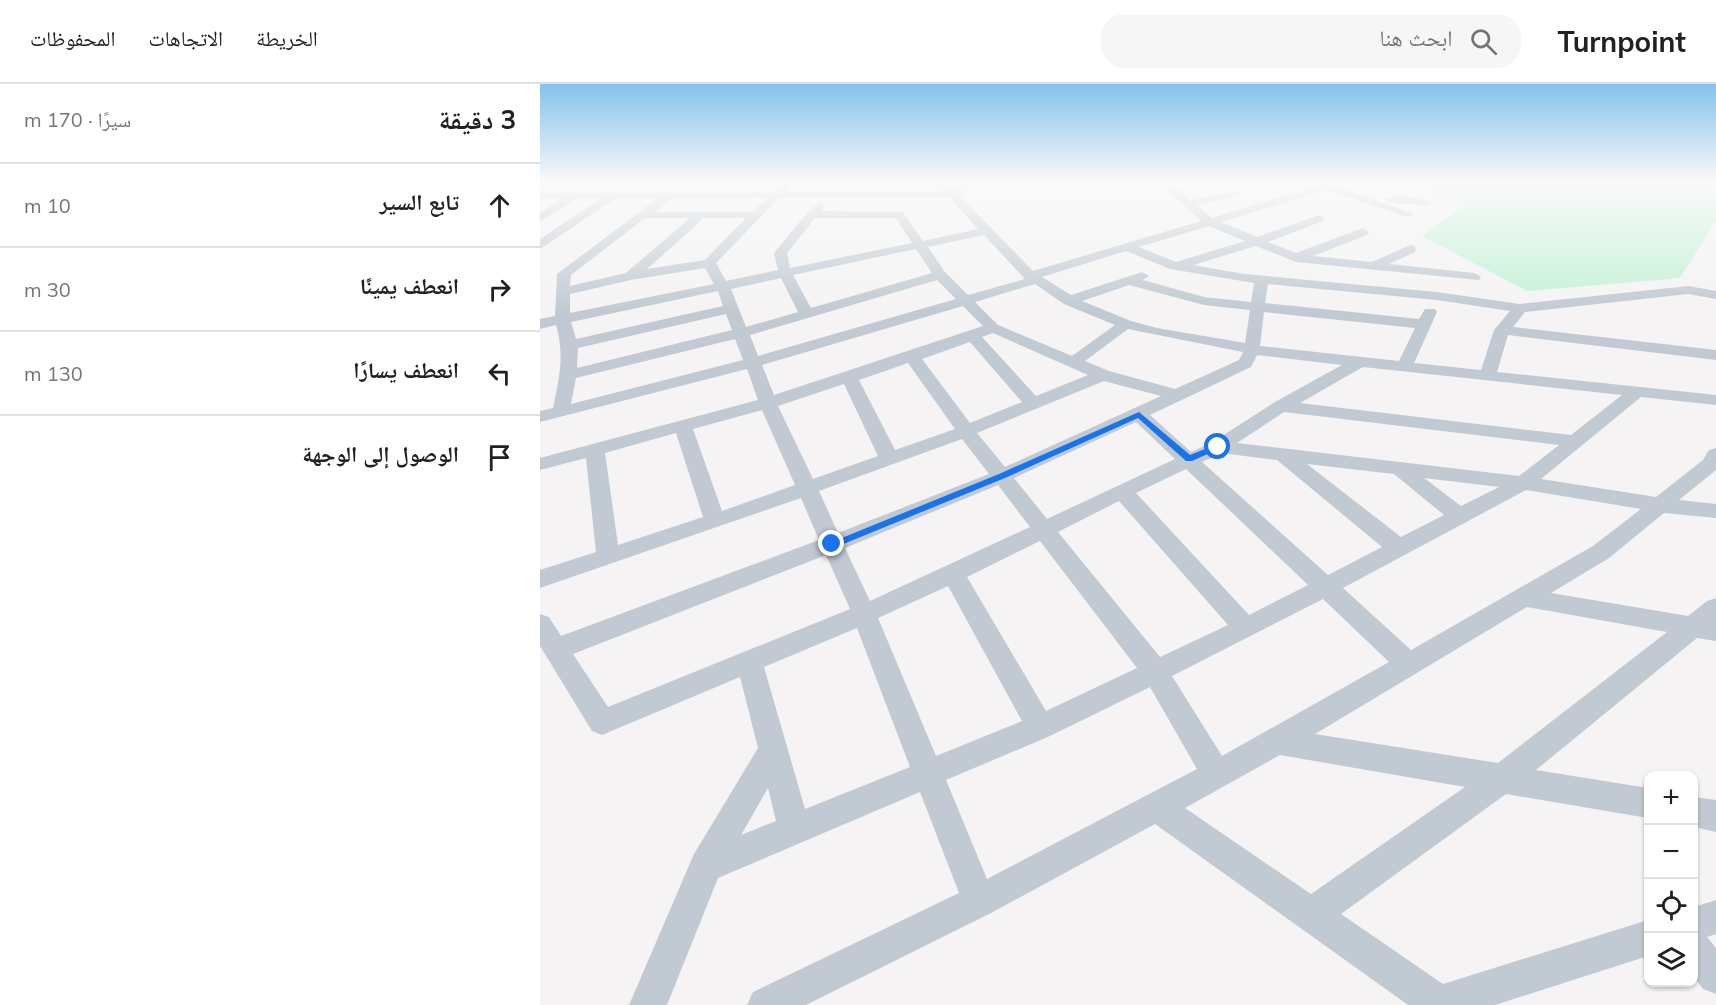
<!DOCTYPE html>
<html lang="ar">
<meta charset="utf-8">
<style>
:root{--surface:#fff;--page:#f6f6f6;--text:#202124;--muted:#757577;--line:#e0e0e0}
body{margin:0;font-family:Mulish,"Noto Naskh Arabic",sans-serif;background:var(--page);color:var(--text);direction:rtl}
.controls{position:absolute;right:18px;bottom:18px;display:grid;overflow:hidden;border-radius:12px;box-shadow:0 2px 4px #0004}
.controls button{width:54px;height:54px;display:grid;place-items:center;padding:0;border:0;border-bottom:2px solid var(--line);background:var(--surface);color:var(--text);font:30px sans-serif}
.stop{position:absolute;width:18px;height:18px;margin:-14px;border:4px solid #1a73e8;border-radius:50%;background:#fff}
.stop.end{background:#1a73e8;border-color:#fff;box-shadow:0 2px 6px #0008}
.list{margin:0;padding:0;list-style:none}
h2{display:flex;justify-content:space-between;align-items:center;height:78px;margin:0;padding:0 24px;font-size:26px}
h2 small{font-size:20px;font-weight:400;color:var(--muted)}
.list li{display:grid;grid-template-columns:39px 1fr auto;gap:18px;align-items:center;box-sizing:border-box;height:84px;padding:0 24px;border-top:2px solid var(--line)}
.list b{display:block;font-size:22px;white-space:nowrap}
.list em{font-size:20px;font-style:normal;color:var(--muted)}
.icon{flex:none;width:33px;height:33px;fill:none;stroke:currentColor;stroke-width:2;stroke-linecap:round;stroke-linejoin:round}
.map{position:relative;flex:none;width:1176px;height:921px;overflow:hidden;direction:ltr}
header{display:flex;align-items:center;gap:36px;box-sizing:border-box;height:84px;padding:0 30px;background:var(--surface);border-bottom:2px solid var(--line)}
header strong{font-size:28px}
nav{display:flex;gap:33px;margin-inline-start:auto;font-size:21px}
.search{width:420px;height:54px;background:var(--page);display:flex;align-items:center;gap:15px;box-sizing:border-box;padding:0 21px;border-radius:24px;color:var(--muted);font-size:22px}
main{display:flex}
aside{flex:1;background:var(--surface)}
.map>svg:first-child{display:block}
</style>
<header>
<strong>Turnpoint</strong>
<div class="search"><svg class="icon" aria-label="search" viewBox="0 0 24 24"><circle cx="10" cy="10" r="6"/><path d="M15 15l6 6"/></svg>ابحث هنا</div>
<nav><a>الخريطة</a><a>الاتجاهات</a><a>المحفوظات</a></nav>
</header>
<main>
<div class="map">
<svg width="1176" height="921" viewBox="0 0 1176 921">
<rect width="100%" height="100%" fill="#f5f3f3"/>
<path fill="#c3f1d5" d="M860,99H1176V137L1140,194L987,207L882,152L927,119Z"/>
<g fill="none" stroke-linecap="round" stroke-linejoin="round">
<g fill="#c1cad2" fill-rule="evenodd">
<path d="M242,99H253L246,108L403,107L397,99H408L413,105L423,99H437L419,111L493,187L661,137L619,99H631L651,116L702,106V110L657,121L672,134L786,99H804L798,103L873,130L871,132H863L787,106L681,138L717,153L779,131L785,135L783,137L728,158L756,169L823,144L829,148L827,151L773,172L832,178L870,161L875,162L876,165L875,168L849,180L934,189L941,193L939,196L756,178L716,162L653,181L704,190L897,208L980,220L1148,202L1176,207V215L1148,210L985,228L973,243L1176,266V276L968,251L957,288L1176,311V321L1101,313L1001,395L1116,413L1163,376L1169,366L1176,364V386L1139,416L1176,420V434L1124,429L1069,474L1011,509L1148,532L1167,517L1176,514V557L1157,554L996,686L1108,704V734L966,710L801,830L903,900L1108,836V872L955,921H868L615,740L451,829L266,921H207L213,908L419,809L380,708L178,794L127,921H89L154,770L218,664L200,593L62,651L52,647L0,562V530L9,533L21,552L279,456L261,414L0,504V486L56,468L46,374L0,386V374L218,316L207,285L0,338V327L13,324C19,294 25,272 16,241L0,245V235L15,232L17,190L117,115H75L0,165V155L60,115H37L0,138V129L21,115H0V109L126,108L132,106L137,108H233ZM409,113L438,145L383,157L363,128L281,127L286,121L280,118L267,129L234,169L238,186L186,197L176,179L239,114ZM227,114L213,128H115L131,115ZM105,134H150L86,189L30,202L31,191ZM164,134H206L165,176L107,185ZM275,134H356L372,159L250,184L247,169ZM669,142L705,157L636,178L599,163ZM444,151L485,195L428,211L405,188L388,163ZM376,165L392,189L271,224L253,191ZM586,167L630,185L714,199L711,218L664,213L603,196L609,192L602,188L531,211L502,193ZM165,184L174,200L30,229V210L91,196ZM241,194L258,228L206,243L191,205ZM397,196L416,215L218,272L210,251ZM495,200L524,220L575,241L532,272L458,241L435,218ZM728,200L897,216L970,227L954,246L941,286L874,279L897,228L895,225H885L879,235L725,219ZM589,201L664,221L710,226L705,259L617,244L591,237L542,217ZM178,207L183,222L36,255L31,238ZM423,222L443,242L234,311L222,281ZM724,228L875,244L859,277L720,262ZM186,230L192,246L37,284L38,264ZM588,245L703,268L699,276L635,305L569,287L545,277ZM453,249L548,291L496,312L442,253ZM195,255L203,276L31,320L36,294ZM430,258L482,318L430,339L382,275ZM717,271L802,281L735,318L671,359L651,368L610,331L711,283ZM368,279L415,345L355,366L319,296ZM823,283L1082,311L1031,351L760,319ZM564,297L621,312L465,383L437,349ZM304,300L338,372L273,395L238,322ZM222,326L255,401L182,427L153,345ZM744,328L1019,361L979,392L697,359ZM596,338L635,375L507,435L474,394ZM136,349L163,433L78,461L65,369ZM422,355L449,390L298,449L279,407ZM681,369L737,376L842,463L788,491L662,378ZM767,380L854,390L904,431L861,453ZM646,385L768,501L709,531L596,409ZM884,394L959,403L921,422ZM458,401L490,443L330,517L305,464ZM986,406L1101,425L1053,462L871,566L803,504ZM579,417L688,541L620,573L518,448ZM500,457L597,584L506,627L427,493ZM286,471L310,525L68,623L33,570ZM408,502L482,637L396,672L338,534ZM783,515L849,578L682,672L632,592ZM987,523L1127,548L958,679L775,650ZM317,544L370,683L265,725L224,583ZM610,603L657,685L447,795L406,696L510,652ZM740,671L925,703L771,810L645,724ZM228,704L236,737L201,751Z"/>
<path d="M865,112L889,117L891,119L885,122C875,120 849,120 843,116L849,113Z"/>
<path d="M1154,713L1176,716V748L1154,743Z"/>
<path d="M1176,816V850L1167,853L1176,864V910L1163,905L1154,893V823Z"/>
</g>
</g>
<linearGradient id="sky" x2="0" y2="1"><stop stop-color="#85c3ea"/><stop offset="0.43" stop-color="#fafafa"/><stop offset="1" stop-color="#fafafa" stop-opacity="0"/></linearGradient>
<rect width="1176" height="228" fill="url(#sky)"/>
<path fill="#1a73e8" d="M599,328L650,371L675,361L683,363L652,377H646L598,334L465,394L296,463H289L287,460L459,390Z"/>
</svg>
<div class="controls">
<button>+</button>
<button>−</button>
<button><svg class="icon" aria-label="locate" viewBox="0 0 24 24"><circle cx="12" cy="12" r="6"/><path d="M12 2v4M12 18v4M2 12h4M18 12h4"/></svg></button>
<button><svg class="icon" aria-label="layers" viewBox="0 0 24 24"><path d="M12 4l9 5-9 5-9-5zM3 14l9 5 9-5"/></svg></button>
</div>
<div class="stop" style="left:678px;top:363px"></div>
<div class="stop end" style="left:292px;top:460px"></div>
</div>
<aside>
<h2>3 دقيقة<small>سيرًا · 170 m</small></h2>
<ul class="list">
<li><svg class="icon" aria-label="ahead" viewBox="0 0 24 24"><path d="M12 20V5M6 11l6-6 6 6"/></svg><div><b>تابع السير</b></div><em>10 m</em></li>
<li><svg class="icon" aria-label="right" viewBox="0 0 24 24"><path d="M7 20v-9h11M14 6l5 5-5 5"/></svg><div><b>انعطف يمينًا</b></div><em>30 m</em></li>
<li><svg class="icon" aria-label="left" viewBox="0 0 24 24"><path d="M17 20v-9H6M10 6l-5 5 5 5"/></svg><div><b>انعطف يسارًا</b></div><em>130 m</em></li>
<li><svg class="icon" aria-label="arrive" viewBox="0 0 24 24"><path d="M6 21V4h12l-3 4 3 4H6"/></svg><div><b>الوصول إلى الوجهة</b></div></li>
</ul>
</aside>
</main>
